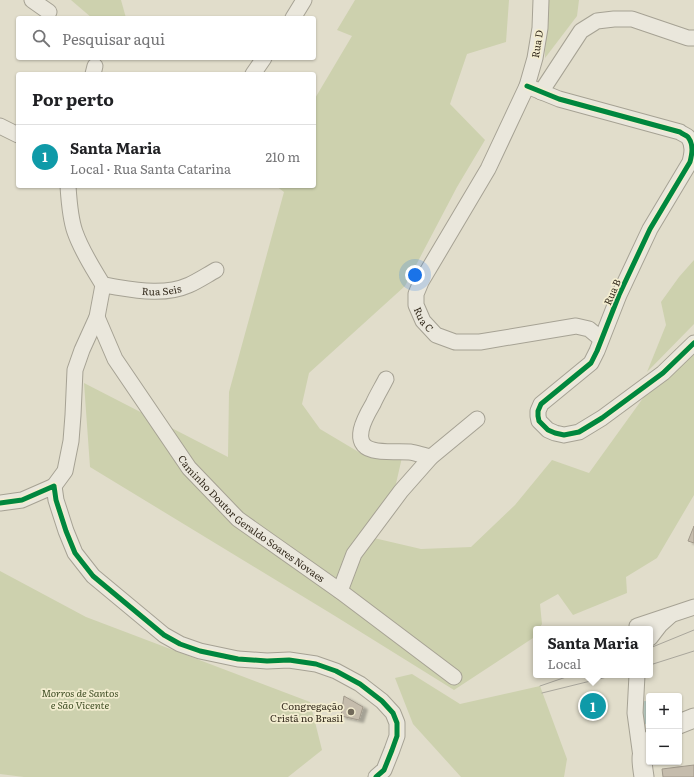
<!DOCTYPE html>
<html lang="pt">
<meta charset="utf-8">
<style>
:root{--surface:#fff;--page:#f2f2f2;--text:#202124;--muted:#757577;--line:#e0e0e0;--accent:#71695a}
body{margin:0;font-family:Literata,serif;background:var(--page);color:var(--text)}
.controls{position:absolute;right:12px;bottom:12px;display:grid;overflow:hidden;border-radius:4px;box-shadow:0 1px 3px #0004}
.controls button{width:36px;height:36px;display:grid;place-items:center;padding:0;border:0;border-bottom:1px solid var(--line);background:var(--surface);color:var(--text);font:20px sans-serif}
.you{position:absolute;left:415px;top:275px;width:14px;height:14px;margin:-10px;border:3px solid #fff;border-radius:50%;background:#1a73e8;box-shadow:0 0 0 6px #1a73e833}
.badge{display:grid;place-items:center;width:26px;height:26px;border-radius:50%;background:var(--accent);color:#fff;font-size:13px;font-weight:700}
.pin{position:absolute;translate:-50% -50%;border:2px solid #fff;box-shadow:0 1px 4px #0006}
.popup{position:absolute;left:533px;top:626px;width:120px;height:52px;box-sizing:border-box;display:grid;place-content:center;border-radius:4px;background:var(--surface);filter:drop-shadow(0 1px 3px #0005);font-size:13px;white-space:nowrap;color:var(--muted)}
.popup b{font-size:15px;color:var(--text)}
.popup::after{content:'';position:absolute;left:50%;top:100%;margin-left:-8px;border:8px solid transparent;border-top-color:var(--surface)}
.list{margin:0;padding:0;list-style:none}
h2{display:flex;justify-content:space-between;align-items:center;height:52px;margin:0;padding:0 16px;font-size:17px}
h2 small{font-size:13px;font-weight:400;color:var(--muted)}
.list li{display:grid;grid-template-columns:26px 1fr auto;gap:12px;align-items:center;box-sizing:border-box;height:64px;padding:0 16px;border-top:1px solid var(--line)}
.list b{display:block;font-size:15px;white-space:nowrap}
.list p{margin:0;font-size:13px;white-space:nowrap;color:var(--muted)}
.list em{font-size:13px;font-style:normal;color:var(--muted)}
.icon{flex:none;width:22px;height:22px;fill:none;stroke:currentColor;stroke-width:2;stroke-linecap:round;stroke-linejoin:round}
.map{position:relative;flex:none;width:694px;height:777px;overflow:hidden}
.search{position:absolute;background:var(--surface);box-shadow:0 1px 3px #0004;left:16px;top:16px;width:300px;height:44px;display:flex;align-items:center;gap:10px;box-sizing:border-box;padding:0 14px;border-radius:4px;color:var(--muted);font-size:15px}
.panel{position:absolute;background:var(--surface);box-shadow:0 1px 3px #0004;left:16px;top:72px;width:300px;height:116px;border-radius:4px}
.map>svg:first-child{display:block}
</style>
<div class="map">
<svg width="694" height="777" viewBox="0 0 694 777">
<defs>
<filter id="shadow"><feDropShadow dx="4.5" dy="2.5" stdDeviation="1" flood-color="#0004"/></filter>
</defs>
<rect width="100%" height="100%" fill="#e1ddcb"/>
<g fill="#cdd1ae">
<path d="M71,0H121L126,18H92Z"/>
<path d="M355,0H509L506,42L467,54L450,104L485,140L457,187L405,286L309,373L302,404L320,429L362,454L403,453L395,488L361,535L421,549L471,547L515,505L552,460L589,473L651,387L694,347V495L657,558L626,577L627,593L573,615L558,594L540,604L542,624L539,629H536V634L533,638L454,690L335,616L90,467L84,383L228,457L229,392L284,192L276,186H314V100L352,36L337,30Z"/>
<path d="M546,0H579L577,16L545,58Z"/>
<path d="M694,260V324L647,372L666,325L661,302L679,277Z"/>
<path d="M0,571L86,617L310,702L322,750L288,777H24L0,774Z"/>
<path d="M412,674L460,704L540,686L567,759L564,777H461L413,724L395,678Z"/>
</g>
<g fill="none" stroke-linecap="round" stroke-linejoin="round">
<path stroke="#b6c7be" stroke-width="16" d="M645,709L649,717"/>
</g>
<g fill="#c5bcac" stroke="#a1998b" filter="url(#shadow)">
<path d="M694,526V543L688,541Z"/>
<path d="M344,696L363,707L359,720L341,716Z"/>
<path d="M694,765V777H663L662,769Z"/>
</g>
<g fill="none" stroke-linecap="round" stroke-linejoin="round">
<g stroke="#a6a294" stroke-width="17">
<g id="minor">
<path d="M32,0L49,12"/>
<path id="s1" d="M541,0L540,28L535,58L527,86L488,169L421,282L416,294V305L423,321L436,335L455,342H480L576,326L589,329L601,339"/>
<path d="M293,18L304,0"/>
<path d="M93,74L95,66"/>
<path d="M253,74L264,58"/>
<path d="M527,86L559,99L680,132C682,134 686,135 688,137C694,145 692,154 690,162L650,229L619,295L597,351L591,363L541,404L538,411V416L539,421L548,430L555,433L564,435L579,432L602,418L663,373L694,343"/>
<path d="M541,92L581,31L597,21L614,19H632L688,38H694"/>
<path d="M0,126L18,135"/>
<path id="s2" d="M103,285C131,289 162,297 189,285C198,281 207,275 216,270"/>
<path id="s3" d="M97,317L115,359L189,468L238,519L340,591L454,677"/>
<path d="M386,379C382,387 377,395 373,404C366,416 349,444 373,450C384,453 398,451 410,452C417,453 424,456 431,457"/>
<path d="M54,486L65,471L71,441L73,415L75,370L82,350L97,317L103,285C93,268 82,252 75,232C70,218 69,201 68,186"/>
<path d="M0,503L22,500L54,486L56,500L66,531L75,553L93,576L164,635L180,644L200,651L238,659L267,661L289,660L316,664L336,671L360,684L382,701L393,713L397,723V736L392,750L384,770L376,777"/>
<path d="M340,591L354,554L401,491L431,457L477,419"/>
<path d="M637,626L694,607"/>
<path d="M650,638L660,625L670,616"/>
<path d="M637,675L635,713L641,757"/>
</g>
</g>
<g stroke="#a6a294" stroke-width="21">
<g id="tertiary">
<path d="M679,724L694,718"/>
<path d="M644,777C642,762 639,754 649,741"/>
</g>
</g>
<use href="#minor" stroke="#eae7dc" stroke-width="15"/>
<use href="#tertiary" stroke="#eae7dc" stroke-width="19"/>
<g stroke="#a9a69c" stroke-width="1">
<path d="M650,648L694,630"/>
<path d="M650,665L694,651"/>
<path d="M540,686L572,675"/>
<path d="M542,693L615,675"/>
</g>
<g stroke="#f3edd0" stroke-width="8">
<g id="cycleway">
<path d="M527,86L559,99L680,132C682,134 686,135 688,137C694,145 692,154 690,162L650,229L619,295L597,351L591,363L541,404L538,411V416L539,421L548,430L555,433L564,435L579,432L602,418L663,373L694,343"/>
<path d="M0,503L22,500L54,486L56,500L66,531L75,553L93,576L164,635L180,644L200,651L238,659L267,661L289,660L316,664L336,671L360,684L382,701L393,713L397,723V736L392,750L384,770L376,777"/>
</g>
</g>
<use href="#cycleway" stroke="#00873e" stroke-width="5"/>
</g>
<circle fill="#71695a" stroke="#f3edd0" stroke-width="1.5" cx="351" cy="712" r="4"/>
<g text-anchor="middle" stroke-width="3.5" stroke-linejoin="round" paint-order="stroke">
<g font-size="10" fill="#342b1d" stroke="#f3edd0">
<text transform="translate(537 44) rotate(-81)" y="4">Rua D</text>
<text dy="4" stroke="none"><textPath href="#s2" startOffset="59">Rua Seis</textPath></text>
<text transform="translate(612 292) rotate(-66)" y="4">Rua B</text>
<text dy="4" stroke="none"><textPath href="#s1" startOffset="351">Rua C</textPath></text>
<text dy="4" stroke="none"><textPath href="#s3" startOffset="258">Caminho Doutor Geraldo Soares Novaes</textPath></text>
</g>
<g font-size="10" font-style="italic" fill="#404f25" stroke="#f3edd0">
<text x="80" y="697">Morros de Santos<tspan x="80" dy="12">e São Vicente</tspan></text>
</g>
<g font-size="10" fill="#342b1d" stroke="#f3edd0" text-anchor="end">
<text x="343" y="710">Congregação<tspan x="343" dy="12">Cristã no Brasil</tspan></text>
</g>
</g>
</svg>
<div class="controls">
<button>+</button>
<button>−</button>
</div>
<div class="you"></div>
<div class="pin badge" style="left:593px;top:706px;background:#0f9aa8">1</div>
<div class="popup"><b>Santa Maria</b>Local</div>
<div class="search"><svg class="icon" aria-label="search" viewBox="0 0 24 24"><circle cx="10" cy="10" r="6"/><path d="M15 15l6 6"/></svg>Pesquisar aqui</div>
<section class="panel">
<h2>Por perto<small></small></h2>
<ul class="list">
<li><span class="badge" style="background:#0f9aa8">1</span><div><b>Santa Maria</b><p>Local · Rua Santa Catarina</p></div><em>210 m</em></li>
</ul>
</section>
</div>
